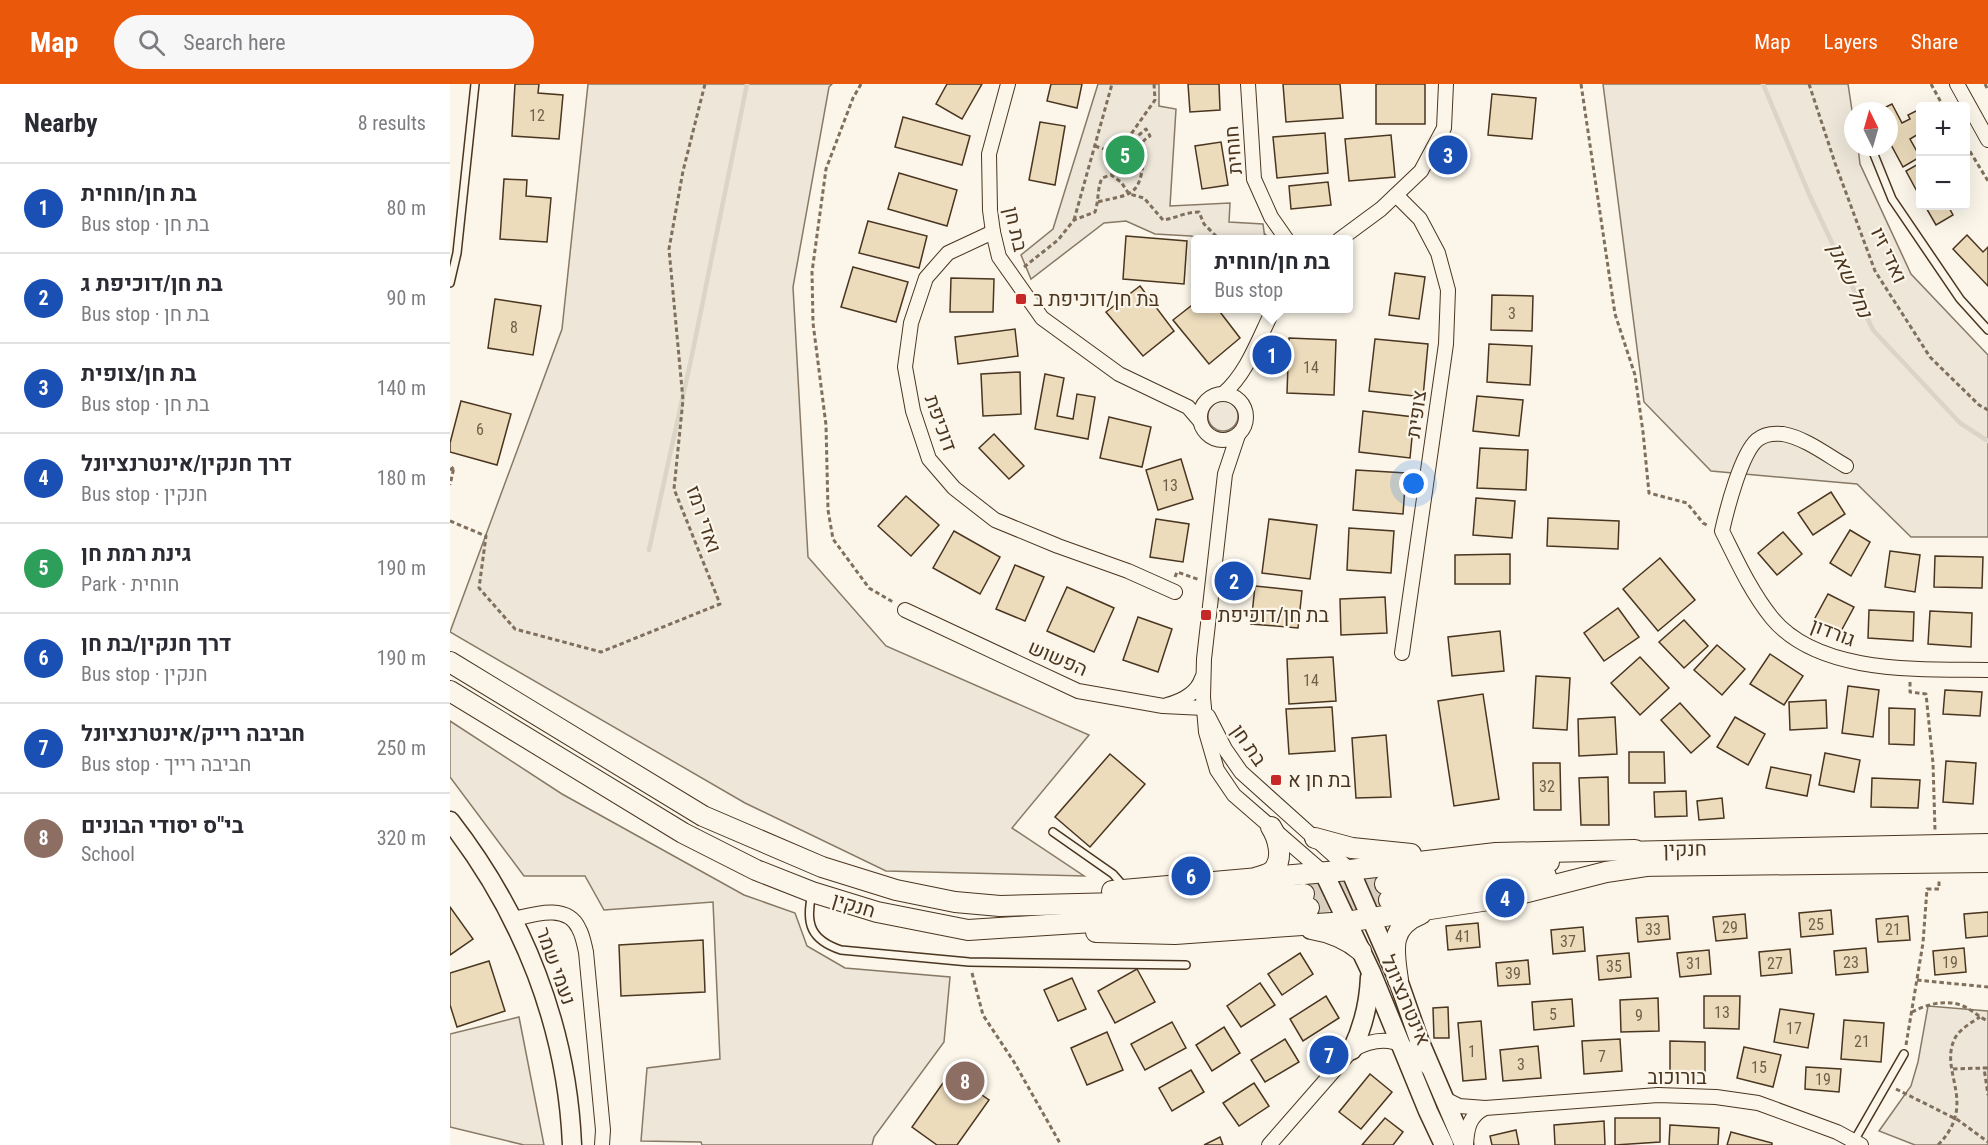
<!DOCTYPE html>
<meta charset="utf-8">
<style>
:root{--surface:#fff;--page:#f7f7f7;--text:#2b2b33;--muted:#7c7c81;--line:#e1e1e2;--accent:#ea580c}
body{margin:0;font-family:"Roboto Condensed",Heebo,sans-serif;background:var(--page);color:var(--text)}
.controls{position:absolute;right:18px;top:18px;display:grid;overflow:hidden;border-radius:6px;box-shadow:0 6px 24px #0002}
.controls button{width:54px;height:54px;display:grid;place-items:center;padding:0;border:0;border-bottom:2px solid var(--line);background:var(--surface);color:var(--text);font:30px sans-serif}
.compass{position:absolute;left:1394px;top:18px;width:54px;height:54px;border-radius:50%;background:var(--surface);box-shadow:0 6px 24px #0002;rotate:355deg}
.you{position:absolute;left:964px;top:400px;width:21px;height:21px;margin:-15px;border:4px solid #fff;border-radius:50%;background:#1a73e8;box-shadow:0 0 0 9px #1a73e833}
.badge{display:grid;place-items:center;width:39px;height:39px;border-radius:50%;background:var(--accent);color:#fff;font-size:20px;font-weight:700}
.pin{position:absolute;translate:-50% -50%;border:3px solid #fff;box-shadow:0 2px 6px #0006}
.popup{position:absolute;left:741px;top:151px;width:162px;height:78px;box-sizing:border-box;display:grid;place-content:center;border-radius:6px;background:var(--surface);filter:drop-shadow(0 2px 4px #0005);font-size:20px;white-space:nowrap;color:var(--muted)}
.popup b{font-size:22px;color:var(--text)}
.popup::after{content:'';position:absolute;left:50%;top:100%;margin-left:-12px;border:12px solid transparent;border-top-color:var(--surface)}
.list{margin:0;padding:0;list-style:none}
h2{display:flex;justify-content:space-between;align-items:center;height:78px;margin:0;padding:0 24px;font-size:26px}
h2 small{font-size:20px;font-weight:400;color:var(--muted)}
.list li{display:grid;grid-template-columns:39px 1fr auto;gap:18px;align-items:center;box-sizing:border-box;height:90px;padding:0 24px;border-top:2px solid var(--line)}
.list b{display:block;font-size:22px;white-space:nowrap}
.list p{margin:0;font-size:20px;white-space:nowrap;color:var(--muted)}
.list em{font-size:20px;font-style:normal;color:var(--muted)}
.icon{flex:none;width:33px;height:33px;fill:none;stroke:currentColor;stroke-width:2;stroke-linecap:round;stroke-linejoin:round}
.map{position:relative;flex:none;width:1538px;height:1061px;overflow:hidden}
header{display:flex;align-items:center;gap:36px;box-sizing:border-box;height:84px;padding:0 30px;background:var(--accent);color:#fff}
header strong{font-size:28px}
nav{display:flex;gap:33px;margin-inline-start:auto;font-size:21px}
.search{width:420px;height:54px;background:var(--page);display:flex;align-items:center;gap:15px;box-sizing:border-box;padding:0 21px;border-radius:33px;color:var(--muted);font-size:22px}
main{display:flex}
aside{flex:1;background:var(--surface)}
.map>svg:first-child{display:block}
</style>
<header>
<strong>Map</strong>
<div class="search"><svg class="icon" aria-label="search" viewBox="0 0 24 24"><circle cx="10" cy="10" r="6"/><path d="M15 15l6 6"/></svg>Search here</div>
<nav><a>Map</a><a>Layers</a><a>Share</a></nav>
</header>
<main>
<aside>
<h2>Nearby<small>8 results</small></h2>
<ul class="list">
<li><span class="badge" style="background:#1a4fb4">1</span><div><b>בת חן/חוחית</b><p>Bus stop · בת חן</p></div><em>80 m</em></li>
<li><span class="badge" style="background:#1a4fb4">2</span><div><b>בת חן/דוכיפת ג</b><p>Bus stop · בת חן</p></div><em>90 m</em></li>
<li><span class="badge" style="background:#1a4fb4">3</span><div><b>בת חן/צופית</b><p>Bus stop · בת חן</p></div><em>140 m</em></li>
<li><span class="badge" style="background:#1a4fb4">4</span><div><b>דרך חנקין/אינטרנציונל</b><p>Bus stop · חנקין</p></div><em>180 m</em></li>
<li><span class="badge" style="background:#2e9e5b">5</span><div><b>גינת רמת חן</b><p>Park · חוחית</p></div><em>190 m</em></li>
<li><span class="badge" style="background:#1a4fb4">6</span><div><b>דרך חנקין/בת חן</b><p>Bus stop · חנקין</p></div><em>190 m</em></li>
<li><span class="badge" style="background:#1a4fb4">7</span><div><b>חביבה רייק/אינטרנציונל</b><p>Bus stop · חביבה רייך</p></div><em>250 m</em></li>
<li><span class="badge" style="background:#8d6e63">8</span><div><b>בי&quot;ס יסודי הבונים</b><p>School</p></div><em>320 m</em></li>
</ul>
</aside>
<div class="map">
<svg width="1538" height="1061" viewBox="0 0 1538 1061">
<rect width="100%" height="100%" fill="#fbf6e9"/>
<g fill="#ede6d9" stroke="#887966" stroke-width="1.5">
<path d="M138,0H382L379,3L343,203L358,473L436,562L639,651L562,744L634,792L436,787L295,719L0,548L112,245Z"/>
<path d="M648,0H709V22L726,25L720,122L780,119L779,138L813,140L815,155H751L741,152L705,150L676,137L654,139L581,195L571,171L603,145Z"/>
<path d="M1153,0H1398L1403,33V63H1408L1410,80L1461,190L1538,271V453H1461L1407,400L1261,387L1194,318Z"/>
<circle cx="773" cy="332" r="15"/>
<path d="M0,637L112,710L294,811L345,829L357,862L395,884L500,893L494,958L424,1053L422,1061H252L251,1058L191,1057L197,984L270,975L263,818L154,826L135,792H74L0,693Z"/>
<path d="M1478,922L1538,927V1061H1465L1429,1047L1461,1002L1468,978Z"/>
<path d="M69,933L94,1061H74L0,1043V950Z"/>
</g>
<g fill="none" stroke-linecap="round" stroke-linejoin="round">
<g stroke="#dcd4c6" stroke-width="4.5">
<path d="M1313,0L1359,110L1423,246L1510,339L1538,357"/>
<path d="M199,466L242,271L297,0"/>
</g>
</g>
<g fill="#ecdcbc" stroke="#4a3520" stroke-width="1.5">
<path d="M65,0H89L88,9L113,11L109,55L62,52Z"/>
<path d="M497,0H532L512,35L486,20Z"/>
<path d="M601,0H632L627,24L597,17Z"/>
<path d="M738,0H769L770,26L740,28Z"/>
<path d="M833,0H890L893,34L836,38Z"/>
<rect x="926" y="0" width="49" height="40"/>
<path d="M1042,10L1086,14L1082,55L1038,51Z"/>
<path d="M1442,20L1452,39L1460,35L1458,31L1470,25V49L1460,55L1470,73L1453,83L1439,57V27H1428Z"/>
<path d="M453,33L520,52L512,81L445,63Z"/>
<path d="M590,38L615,42L605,101L579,96Z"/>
<path d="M875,49L878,89L827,94L823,53Z"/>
<path d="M941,51L945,93L899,97L895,55Z"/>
<path d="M771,58L778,101L752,105L745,62Z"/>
<path d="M1470,79V113L1456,87Z"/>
<path d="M449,89L507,106L497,142L438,125Z"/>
<path d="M54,95L77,96L76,112L101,114L97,158L50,155Z"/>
<path d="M878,98L881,121L841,125L839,102Z"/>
<path d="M1475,122H1498L1503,131L1486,141Z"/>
<path d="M418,137L477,152L469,184L409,169Z"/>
<path d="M1517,151L1533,168L1538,163V202L1503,165Z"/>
<path d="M676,152L737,157L734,200L673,195Z"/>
<path d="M403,183L458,198L446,238L391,223Z"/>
<path d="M945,189L975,193L969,235L939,231Z"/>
<path d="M501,194L544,195L543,228H500Z"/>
<path d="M690,202L724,247L693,272L656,228Z"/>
<path d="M1042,211L1083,212L1082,247L1041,246Z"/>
<path d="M45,215L91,222L83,271L38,264Z"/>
<path d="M746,218V224H767L790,254L759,280L723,236Z"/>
<path d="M565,245L568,272L508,280L505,253Z"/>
<path d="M839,254L886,256L884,311L837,309Z"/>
<path d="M925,255L978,260L973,313L919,307Z"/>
<path d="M1039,260L1082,262L1080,301L1037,298Z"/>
<path d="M570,288L571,330L533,332L531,290Z"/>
<path d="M595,290L614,294L607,332L623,335L627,310L645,313L638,355L585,345Z"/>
<path d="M1027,312L1073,316L1069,352L1023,347Z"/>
<path d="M11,317L61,330L47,381L0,368V359Z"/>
<path d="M913,327L964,333L960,374L909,368Z"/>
<path d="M659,333L701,343L692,383L650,374Z"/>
<path d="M544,350L574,382L559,395L529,364Z"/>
<path d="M1030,364L1078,366L1076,406L1027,404Z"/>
<path d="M731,375L743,415L708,426L696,386Z"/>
<path d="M906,386L956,389L953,430L903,426Z"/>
<path d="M1381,408L1395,430L1363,451L1348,429Z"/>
<path d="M456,412L489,441L461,472L428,442Z"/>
<path d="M1026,414L1065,417L1062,454L1023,451Z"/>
<path d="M1098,434L1169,437L1168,465L1097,462Z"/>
<path d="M706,435L739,440L733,478L700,473Z"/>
<path d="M819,435L867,441L860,495L812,489Z"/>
<path d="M899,444L944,447L941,489L897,486Z"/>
<path d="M1400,446L1420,458L1401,492L1380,479Z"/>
<path d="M504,447L550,473L530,510L483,484Z"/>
<path d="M1333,448L1352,470L1327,491L1308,469Z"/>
<path d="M1440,467L1470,471L1465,508L1435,503Z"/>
<path d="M1060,470V500H1005V471Z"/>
<path d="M1485,472L1533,473L1532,504L1484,503Z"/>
<path d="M1210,474L1245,516L1208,547L1173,505Z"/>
<path d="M565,481L594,493L575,537L546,525Z"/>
<path d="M805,502L852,507L848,544L801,540Z"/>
<path d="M617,503L664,524L644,568L597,547Z"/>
<path d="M1378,510L1404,523L1390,549L1364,536Z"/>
<path d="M935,513L937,549L891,551L890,515Z"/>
<path d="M1168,524L1189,553L1154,577L1134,549Z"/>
<path d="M1419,526L1464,528L1463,557L1418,554Z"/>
<path d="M1480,527L1522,529L1521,563L1478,560Z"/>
<path d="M688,533L722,545L708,588L673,576Z"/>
<path d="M1234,536L1258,562L1234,584L1209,558Z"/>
<path d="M1050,547L1054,587L1002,592L998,553Z"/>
<path d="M1267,561L1295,585L1272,611L1244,586Z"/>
<path d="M1320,570L1353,592L1334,621L1300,600Z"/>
<path d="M883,573L886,617L839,620L837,575Z"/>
<path d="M1190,573L1219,604L1190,631L1161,599Z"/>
<path d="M1086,592L1120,594L1117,646L1083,644Z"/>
<path d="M1398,602L1429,606L1423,653L1392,649Z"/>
<path d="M1495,606L1532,608L1530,632L1493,630Z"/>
<path d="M1033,610L1049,715L1004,722L988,617Z"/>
<path d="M1376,616L1377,644L1340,646L1339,618Z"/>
<path d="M1230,619L1260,652L1241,669L1211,636Z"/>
<path d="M882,623L885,667L839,670L836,625Z"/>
<path d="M1439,624L1465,625L1464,661L1439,660Z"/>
<path d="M1165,633L1167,670L1129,672L1128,635Z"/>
<path d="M1285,633L1315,650L1298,681L1267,663Z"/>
<path d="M936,651L941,713L906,714L902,654Z"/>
<path d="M1179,668H1214L1215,699H1179Z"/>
<path d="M1375,669L1410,676L1404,708L1369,701Z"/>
<path d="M660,670L695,700L640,763L605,733Z"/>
<path d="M1496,677L1526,679L1523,720L1493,718Z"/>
<path d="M1083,679H1110L1111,726H1084Z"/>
<path d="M1321,683L1361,691L1357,712L1316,704Z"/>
<path d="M1158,693L1159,741H1131L1129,694Z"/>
<path d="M1422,694L1470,696L1468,724L1421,723Z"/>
<path d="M1236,707L1237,732L1205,733L1204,708Z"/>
<path d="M1272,714L1274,734L1249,736L1247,717Z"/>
<path d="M0,823L23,855L0,871Z"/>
<path d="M1381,826L1383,850L1351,853L1349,829Z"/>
<path d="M1538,828V852L1516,854L1514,830Z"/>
<path d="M1295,830L1297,854L1266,857L1263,833Z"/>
<path d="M1218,832L1220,855L1188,858L1186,834Z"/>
<path d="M1458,832L1460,856L1428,858L1426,835Z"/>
<path d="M1028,839L1030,863L998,866L996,842Z"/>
<path d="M1133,843L1135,867L1103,870L1101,846Z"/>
<path d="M253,856L255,908L171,912L169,861Z"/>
<path d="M1416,864L1418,888L1386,891L1384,867Z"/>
<path d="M1514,864L1516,888L1485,891L1483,867Z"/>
<path d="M1340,865L1342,889L1311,892L1309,868Z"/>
<path d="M1259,866L1261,890L1230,893L1227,869Z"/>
<path d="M850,869L863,890L832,911L818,890Z"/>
<path d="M1179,869L1181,893L1149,896L1147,872Z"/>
<path d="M1078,876L1080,900L1048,902L1046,879Z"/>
<path d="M39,877L55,927L7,943L0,921V889Z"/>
<path d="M687,885L705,918L665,939L648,907Z"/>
<path d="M622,894L636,925L608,937L594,906Z"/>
<path d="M810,899L825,921L791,943L777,922Z"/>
<path d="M876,912L889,934L853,957L840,935Z"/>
<path d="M1254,912H1290L1289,945L1254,944Z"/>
<path d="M1208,914L1209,947L1171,948L1170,916Z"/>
<path d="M1122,915L1124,942L1084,946L1082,918Z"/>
<path d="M998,923L999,954H984L983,924Z"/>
<path d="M1330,925L1364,930L1358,964L1324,958Z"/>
<path d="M1394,936L1434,939L1431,978L1391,975Z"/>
<path d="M1031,937L1036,995L1013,997L1008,939Z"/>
<path d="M722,938L736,964L695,986L681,960Z"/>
<path d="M774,943L790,969L762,987L746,961Z"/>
<path d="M657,948L673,986L637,1001L621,964Z"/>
<path d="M835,955L849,978L815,998L801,976Z"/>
<path d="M1170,955L1172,987L1134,990L1132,957Z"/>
<path d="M1220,957L1255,958V991L1220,990Z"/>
<path d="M1088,962L1091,994L1053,997L1050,966Z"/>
<path d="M1294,963L1331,971L1323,1003L1287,994Z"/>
<path d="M1356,983L1391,985L1389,1008L1355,1005Z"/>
<path d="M741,986L754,1008L722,1027L709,1004Z"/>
<path d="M500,989L539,1016L507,1061H487L462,1043Z"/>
<path d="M920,990L942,1008L911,1045L889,1028Z"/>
<path d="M804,999L819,1022L789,1042L773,1019Z"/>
<path d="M935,1034L953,1048L943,1061H912Z"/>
<path d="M1165,1034H1210V1058L1165,1061Z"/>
<path d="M1154,1037L1155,1061H1105L1104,1041Z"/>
<path d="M1220,1041L1269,1044L1268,1061H1219Z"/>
<path d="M1066,1046L1069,1061H1042L1040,1052Z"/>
<path d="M1281,1048L1322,1059V1061H1277Z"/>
<path d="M770,1053L773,1061H754Z"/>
</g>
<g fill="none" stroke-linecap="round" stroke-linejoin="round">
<g stroke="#d8cfc1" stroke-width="20" stroke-dasharray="20 10" stroke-linecap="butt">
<path d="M854,810L935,800"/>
<path d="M859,824L939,816"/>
</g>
<g stroke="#4a3520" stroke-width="10">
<g id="service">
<path d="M1421,63L1442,115L1510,215L1538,246"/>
<path d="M0,199L7,169L25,0"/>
<path d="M603,748L663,790L670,798V805"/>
<path d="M362,810C355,840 361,856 391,866L519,878L736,881"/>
<path d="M1404,1057L1454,970"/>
</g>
</g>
<g stroke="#4a3520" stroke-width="16">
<g id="minor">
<path d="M558,0L539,70L540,126L543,148L549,173L592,234L669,290L738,323L750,337"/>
<path d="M798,0L804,95L821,133L837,156"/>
<path d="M1507,0L1538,56"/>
<path d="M946,111L970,135L988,169L998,206L996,260L952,569"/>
<path d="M543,148L498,169L476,194L461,239L455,283L463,327L479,375L504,404L545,436L608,462L678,487L725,508"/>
<path d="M889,156L931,125L971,87L994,44L996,0"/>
<circle cx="773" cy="333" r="23"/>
<path d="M773,310C798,288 809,254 824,224"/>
<path d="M788,351L775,390L754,575L753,613L756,648L767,686L784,711L874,789"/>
<path d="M1396,382C1377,371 1355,354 1333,350C1324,349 1314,350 1307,356C1291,370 1277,425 1272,447C1287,477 1301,508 1322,534C1369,591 1471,585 1538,586"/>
<path d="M455,526L628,607L713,622L754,624"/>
<path d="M717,621C732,617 747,610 752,594"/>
<path d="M758,632L775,665L791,688L900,786"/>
<path d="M64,835C84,830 118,819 129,845C133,852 134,860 136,868L153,1046L152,1061"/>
<path d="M993,1014L1009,1022L1035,1024L1208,1011L1266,1013L1308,1019L1387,1048L1411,1061"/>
<path d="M819,1061L902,966C934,949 955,956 977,983"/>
<path d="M1016,1061C1017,1044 1019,1032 1035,1024"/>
</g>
</g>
<g stroke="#4a3520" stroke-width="21">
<g id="tertiary">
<path d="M0,737C73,831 117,942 122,1061"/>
<path d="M900,786L948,896L969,956L1014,1061"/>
<path d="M874,789L921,888L978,1027L994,1061"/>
<path d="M902,966C913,943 919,919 920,893"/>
</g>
</g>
<g stroke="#4a3520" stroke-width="22">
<g id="secondary">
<path d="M0,578L253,732L372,783L446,806L505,818L550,822L669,819L854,810"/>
<path d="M0,607L233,749L306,786L362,808L427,828L518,846L859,824"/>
<path d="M865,754L902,764L961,770"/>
<path d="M1172,768L1538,760"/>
<path d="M1185,782L1538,778"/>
<path d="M808,793C814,791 821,790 825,784C833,773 828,754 821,743"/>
<path d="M935,800L1099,778"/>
<path d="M662,807L900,786L1046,769L1185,766"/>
<path d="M939,816L1096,792"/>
<path d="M861,845C879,848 897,855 911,867"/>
<path d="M646,848L725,850L896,838L1058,813L1156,788L1196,782"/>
<path d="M948,896C944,867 938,843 971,830"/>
</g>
</g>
<g stroke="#7f6f5c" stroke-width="3" stroke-dasharray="4.5 3" stroke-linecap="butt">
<path d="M411,0L403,14L376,85L362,188L363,239L376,341L378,426L383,455L419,504L443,518"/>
<path d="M1131,0L1165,230L1185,291L1193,348L1199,409L1237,419L1253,439L1259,442"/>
<path d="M1359,0L1385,79L1425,187L1480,273L1529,321L1538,326"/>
<path d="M1481,0L1493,22"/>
<path d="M1535,0L1538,6"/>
<path d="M1516,61L1538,97"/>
<path d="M645,62L677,73L674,60L705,16L704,0"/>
<path d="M648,118C678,110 689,114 693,80C686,68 689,58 700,52L696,45L689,51L683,60L684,75L677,73"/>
<path d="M624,136L662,0"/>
<path d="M810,156L816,150"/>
<path d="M574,183L608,156L624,136L645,128C649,116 647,105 652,94L661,91L671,98L679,110L694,114L713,136C726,134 736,128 749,128L754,140L770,156"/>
<path d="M0,386L4,383L0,401"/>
<path d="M0,437L36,452L29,504L65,545L151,568L270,520L224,405L233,316L219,165L233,87L255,0"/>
<path d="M725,493L727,488L750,496"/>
<path d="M1460,598V608L1476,610L1483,679L1485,746"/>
<path d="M522,889L533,931L564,978L611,1061"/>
<path d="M1467,896L1538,903"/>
<path d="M1462,928C1477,920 1497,915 1513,922C1522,926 1529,933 1538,937"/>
<path d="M1456,961L1473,859L1477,805H1489V795"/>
<path d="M1538,984H1534L1538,1011"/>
<path d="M1503,985L1534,984"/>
<path d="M1446,1005L1508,1036L1538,1058"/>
<path d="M1488,1061C1529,1019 1488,988 1505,954C1510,945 1522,938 1530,933"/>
</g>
<use href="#service" stroke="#fbf6e9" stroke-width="7"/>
<use href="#minor" stroke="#fbf6e9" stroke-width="14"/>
<use href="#tertiary" stroke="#fbf6e9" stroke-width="18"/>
<use href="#secondary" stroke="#fbf6e9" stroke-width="20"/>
</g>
<g fill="#c62828" stroke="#fbf6e9" stroke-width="2">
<rect x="565" y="209" width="12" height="12" rx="3"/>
<rect x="750" y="525" width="12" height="12" rx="3"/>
<rect x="820" y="690" width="12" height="12" rx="3"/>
</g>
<g text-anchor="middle" stroke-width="4.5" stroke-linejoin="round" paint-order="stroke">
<g font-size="16" fill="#725f47">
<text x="87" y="37">12</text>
<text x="1062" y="235">3</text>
<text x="64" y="249">8</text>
<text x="861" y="289">14</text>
<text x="30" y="351">6</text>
<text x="720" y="407">13</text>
<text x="861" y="602">14</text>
<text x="1097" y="708">32</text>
<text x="1366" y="846">25</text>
<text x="1280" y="849">29</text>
<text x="1203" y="851">33</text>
<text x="1443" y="851">21</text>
<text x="1013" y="858">41</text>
<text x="1118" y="863">37</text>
<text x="1401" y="884">23</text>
<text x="1500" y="884">19</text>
<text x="1244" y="885">31</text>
<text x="1325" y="885">27</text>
<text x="1164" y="888">35</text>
<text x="1063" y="895">39</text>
<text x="1272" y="934">13</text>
<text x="1103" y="936">5</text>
<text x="1189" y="937">9</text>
<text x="1344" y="950">17</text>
<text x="1412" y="963">21</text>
<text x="1022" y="973">1</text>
<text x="1152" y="978">7</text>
<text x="1071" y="986">3</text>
<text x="1309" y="989">15</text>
<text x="1373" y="1001">19</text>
</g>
<g font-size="20" fill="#4a3520" stroke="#fbf6e9">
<text transform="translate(783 66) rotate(-95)" y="7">חוחית</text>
<text transform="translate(566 145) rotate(77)" y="7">בת חן</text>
<text transform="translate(1439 171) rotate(65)" y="7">ואדי זיו</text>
<text transform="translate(966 330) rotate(-82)" y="7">צופית</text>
<text transform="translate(491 339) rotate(70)" y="7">דוכיפת</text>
<text transform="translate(254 435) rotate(71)" y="7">ואדי רמז</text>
<text transform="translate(1383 548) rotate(21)" y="7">גורדון</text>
<text transform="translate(608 574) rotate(23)" y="7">הפשוש</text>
<text transform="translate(799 661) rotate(55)" y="7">בת חן</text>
<text transform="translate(1235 765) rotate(-1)" y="7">חנקין</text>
<text transform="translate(404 821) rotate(17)" y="7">חנקין</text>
<text transform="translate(106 882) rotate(70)" y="7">נעמי שמר</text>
<text transform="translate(956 916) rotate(67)" y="7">אינטרנציונל</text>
<text x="1227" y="1000">בורוכוב</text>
</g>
<g font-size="20" fill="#4a3520" stroke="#fbf6e9" text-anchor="start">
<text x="583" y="222">בת חן/דוכיפת ב</text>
<text x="768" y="538">בת חן/דוכיפת</text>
<text x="838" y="703">בת חן א</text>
</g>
<g font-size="21" font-style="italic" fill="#4a3520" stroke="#fbf6e9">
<text transform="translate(1400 196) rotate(66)" y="7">נחל שאנן</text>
</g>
</g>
</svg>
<div class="controls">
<button>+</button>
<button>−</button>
</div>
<svg class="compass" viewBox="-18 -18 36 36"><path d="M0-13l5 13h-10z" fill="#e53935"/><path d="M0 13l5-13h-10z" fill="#7c7c81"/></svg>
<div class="you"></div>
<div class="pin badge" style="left:822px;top:271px;background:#1a4fb4">1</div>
<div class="popup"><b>בת חן/חוחית</b>Bus stop</div>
<div class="pin badge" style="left:784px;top:497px;background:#1a4fb4">2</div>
<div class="pin badge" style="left:998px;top:71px;background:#1a4fb4">3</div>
<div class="pin badge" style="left:1055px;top:814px;background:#1a4fb4">4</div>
<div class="pin badge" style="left:675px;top:71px;background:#2e9e5b">5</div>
<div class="pin badge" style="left:741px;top:792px;background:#1a4fb4">6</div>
<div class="pin badge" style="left:879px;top:971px;background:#1a4fb4">7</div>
<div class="pin badge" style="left:515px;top:997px;background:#8d6e63">8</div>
</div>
</main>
